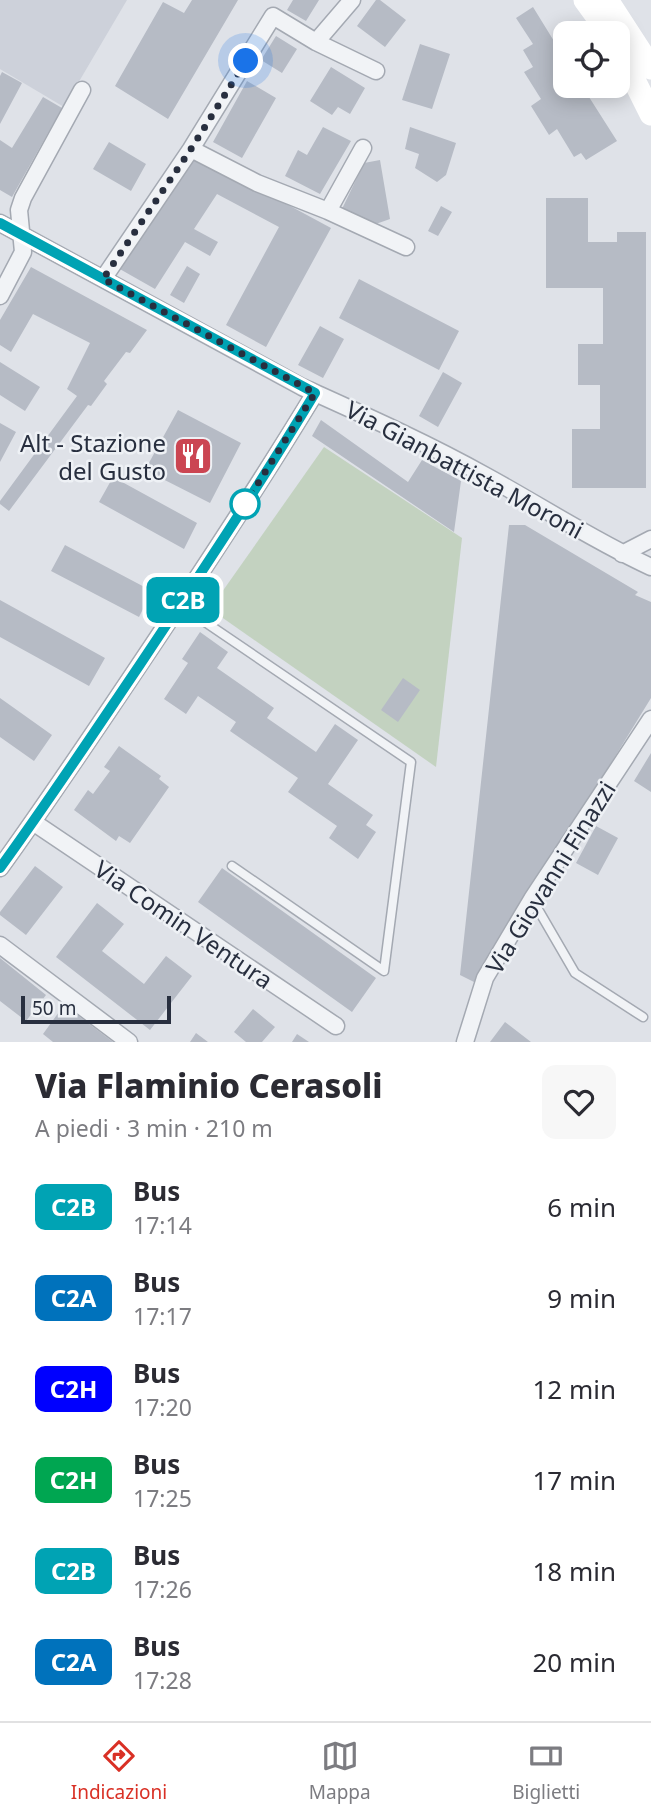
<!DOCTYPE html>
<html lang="it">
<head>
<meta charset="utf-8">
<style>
  body { margin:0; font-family:"Noto Sans",sans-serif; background:#f7f7f7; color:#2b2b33; height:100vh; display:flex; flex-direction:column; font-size:26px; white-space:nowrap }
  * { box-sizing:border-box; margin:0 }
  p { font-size:23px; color:#7c7c81 }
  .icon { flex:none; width:38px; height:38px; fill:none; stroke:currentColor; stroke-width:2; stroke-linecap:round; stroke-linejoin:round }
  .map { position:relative; height:1042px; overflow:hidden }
  .side { display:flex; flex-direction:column; background:#fff; flex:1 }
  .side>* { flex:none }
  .badge { padding:0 14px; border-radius:10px; font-size:24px; line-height:46px }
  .buttons { position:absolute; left:553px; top:21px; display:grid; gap:14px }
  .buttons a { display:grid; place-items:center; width:77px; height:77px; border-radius:14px; background:#fff; box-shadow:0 4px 18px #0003; font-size:35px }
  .scale { position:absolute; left:21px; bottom:18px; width:150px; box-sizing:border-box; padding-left:7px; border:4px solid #282f3f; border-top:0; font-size:19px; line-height:24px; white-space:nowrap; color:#282f3f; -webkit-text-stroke:5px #eef1f5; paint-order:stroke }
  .you { position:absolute; width:35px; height:35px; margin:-18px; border:5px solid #fff; border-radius:50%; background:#1a73e8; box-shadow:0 0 0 10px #1a73e833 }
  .map>.badge { position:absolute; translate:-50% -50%; box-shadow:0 0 0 4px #fff }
  .round { display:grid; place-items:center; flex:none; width:74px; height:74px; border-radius:14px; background:#f7f7f7 }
  .headline { display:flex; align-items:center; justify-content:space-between; height:119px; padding:0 35px }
  h1 { font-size:33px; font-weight:800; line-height:52px }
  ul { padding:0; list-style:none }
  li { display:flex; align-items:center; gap:21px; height:91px; padding:0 35px }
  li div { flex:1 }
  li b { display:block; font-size:26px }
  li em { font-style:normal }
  li .badge { min-width:77px; font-weight:700; text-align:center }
  .menu { display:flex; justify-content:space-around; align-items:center; height:98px; border-top:2px solid #e1e1e2; background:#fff; font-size:19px; color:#7c7c81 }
  .menu a { display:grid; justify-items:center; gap:4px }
  .menu .on { color:#d93025 }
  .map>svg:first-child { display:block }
  .built { fill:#cdd1da }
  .green { fill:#c3d2c0 }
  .building { fill:#b6bbc5 }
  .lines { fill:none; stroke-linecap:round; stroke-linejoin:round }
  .service-casing { stroke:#a4a9b2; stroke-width:11 }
  .minor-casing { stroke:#a4a9b2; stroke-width:19 }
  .service { stroke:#f1f3f6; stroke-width:8 }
  .minor { stroke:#f1f3f6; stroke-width:16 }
  .secondary { stroke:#fff; stroke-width:23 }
  .line-casing { stroke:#fff; stroke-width:16 }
  .line { stroke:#00a3b4; stroke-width:10 }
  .walk { stroke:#282f3f; stroke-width:7; stroke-dasharray:0 12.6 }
  .stop-dot { fill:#fff; stroke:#00a3b4; stroke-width:3.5 }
  .labels { text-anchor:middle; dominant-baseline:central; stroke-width:5; stroke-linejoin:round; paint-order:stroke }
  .poi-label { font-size:24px; fill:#282f3f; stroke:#eef1f5; text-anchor:end }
  .street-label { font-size:24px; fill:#282f3f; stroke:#eef1f5 }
</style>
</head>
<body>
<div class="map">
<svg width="651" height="1042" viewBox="0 0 651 1042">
  <rect width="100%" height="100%" fill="#dfe2e8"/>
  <!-- built -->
  <path class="built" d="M0 0H127L64 107 0 69Z"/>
  <!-- green -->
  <path class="green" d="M324 447 462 538 436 767 210 609Z"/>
  <!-- building -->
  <path class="building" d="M192 0H238L168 119 115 86 163 2 184 13Z
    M293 0H319L306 21 287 10Z
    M376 0H380L406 20 385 47 357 26Z
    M533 7 565 59V86H582L617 141 586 160 581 153 574 157 557 129 549 135 531 106 541 99 524 72 533 67 523 50 533 44 516 18Z
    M276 36 297 49 282 73 261 60Z
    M420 44 450 54 432 109 402 100Z
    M331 67 365 88 350 114 338 107 332 115 310 101Z
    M2 72 22 83 0 124V76Z
    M247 81 276 98 242 158 213 142Z
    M43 97 62 108 12 197 0 190V140L12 148Z
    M323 127 351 141 320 194 285 176 298 150 307 155Z
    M410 127 456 143 446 175 437 182 415 168 419 154 405 149Z
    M109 142 146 164 131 191 93 169Z
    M194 154 331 228 266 347 226 325 279 227 217 194 194 229 218 242 210 256 185 242 155 289 118 268Z
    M380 160 390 219 373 225 342 209 364 163Z
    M546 198H588V242H617V232H646V488H572V429H600V385H578V344H603V288H546Z
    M441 206 452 212 438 236 428 231Z
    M187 266 200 274 184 303 170 295Z
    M31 267 147 330 130 353 126 352 104 381 107 384 91 406 88 405 9 511 0 504V501L77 396 67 389 90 343 33 314 11 352 0 345V320Z
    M359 279 459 331 439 370 339 318Z
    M320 326 344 339 323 378 298 365Z
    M0 362 40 387 25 411 0 395Z
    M443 372 462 383 438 427 419 416Z
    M178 410 241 443 210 503 145 470Z
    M321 420 408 482 422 460 461 481 454 532 312 436Z
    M0 423 16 432 0 462Z
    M113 477 197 523 184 549 99 502Z
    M509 525H525L638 592 635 595 651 602V698L476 983 460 975Z
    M65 545 152 591 139 617 51 571Z
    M0 600 105 658 89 686 0 637Z
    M200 632 228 652 217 668 274 708 267 718 316 752 335 724 358 740 328 784 373 815 366 825 376 832 358 859 329 838 337 826 288 792 298 778 230 731 236 722 198 696 186 714 164 699 188 663 182 659Z
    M403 678 420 690 398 722 381 710Z
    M0 698 52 735 34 761 0 737Z
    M119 746 161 776 159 779 169 787 130 843 119 836 116 841 74 810 88 790 93 794 110 771 104 767Z
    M651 753V792L634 781Z
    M596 826 618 838 598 875 576 863Z
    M35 866 63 887 26 935 0 915V912Z
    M222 868 376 978 352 1012 198 902Z
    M97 903 124 924 102 951 144 984 166 956 192 976 150 1030 56 957Z
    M0 958 46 995 26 1021 0 1001Z
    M64 1005 113 1042H53L43 1034Z
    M253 1009 275 1027 262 1042H246L234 1032Z
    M505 1022 531 1042H490Z
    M196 1033 208 1042H190Z
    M297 1034 309 1042H292Z"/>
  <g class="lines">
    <!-- service casing -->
    <g class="service-casing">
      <path id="service" d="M180 605 411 762 384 971 232 866
        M532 899 575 973 643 1017"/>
    </g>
    <!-- minor casing -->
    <g class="minor-casing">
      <path id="minor" d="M316 42 352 0
        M191 149 257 183 328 211 363 148
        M328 211 406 247
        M0 223 302 387C364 415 427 443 486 476 541 506 594 541 651 567
        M103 279 191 149 273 16 316 42 376 71
        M0 296 23 252 19 210 23 198 82 90
        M622 554 651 539
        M33 822 336 1026
        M0 868C49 800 95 731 142 661 201 573 260 484 315 393
        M0 945 129 1042
        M465 1042 485 978 532 899 651 719"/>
    </g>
    <!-- service -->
    <use href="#service" class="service"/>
    <!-- minor -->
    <use href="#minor" class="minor"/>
    <!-- secondary -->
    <path class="secondary" d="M585 0 609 33
      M607 0 651 68
      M618 48 651 114"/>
  </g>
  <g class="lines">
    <!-- line casing -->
    <g class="line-casing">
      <path id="line" d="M0 223 315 393C259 486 199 576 139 666 93 734 48 802 0 868"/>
    </g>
    <!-- line -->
    <use href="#line" class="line"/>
    <!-- walk -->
    <path class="walk" d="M245 504 315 393 103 279 191 149 246 61"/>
  </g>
  <!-- icons -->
  <defs>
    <g id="restaurant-square" transform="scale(2.0125)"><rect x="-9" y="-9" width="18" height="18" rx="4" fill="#cb4552" stroke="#eef1f5"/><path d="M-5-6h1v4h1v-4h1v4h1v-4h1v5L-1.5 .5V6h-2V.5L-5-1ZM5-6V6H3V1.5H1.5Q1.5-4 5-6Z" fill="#fff"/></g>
  </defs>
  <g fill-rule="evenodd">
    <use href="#restaurant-square" x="193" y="456"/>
  </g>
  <!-- markers -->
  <circle class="stop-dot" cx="245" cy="504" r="14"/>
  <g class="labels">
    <!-- poi labels -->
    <g class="poi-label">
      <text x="166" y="442">Alt - Stazione<tspan x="166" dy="28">del Gusto</tspan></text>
    </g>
    <!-- street labels -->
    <g class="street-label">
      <text transform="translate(465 469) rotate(28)">Via Gianbattista Moroni</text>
      <text transform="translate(550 877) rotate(-58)">Via Giovanni Finazzi</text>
      <text transform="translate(184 924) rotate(34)">Via Comin Ventura</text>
    </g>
  </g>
</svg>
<div class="buttons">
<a><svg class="icon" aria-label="locate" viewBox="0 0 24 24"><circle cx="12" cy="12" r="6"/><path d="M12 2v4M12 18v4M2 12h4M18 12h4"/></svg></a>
</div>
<div class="scale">50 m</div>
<div class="you" style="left:246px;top:61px"></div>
<b class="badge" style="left:183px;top:600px;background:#00a3b4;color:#fff">C2B</b>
</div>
<section class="side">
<div class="headline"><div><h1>Via Flaminio Cerasoli</h1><p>A piedi · 3 min · 210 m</p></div><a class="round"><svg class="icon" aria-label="heart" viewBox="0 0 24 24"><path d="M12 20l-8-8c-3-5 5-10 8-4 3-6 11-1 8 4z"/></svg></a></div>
<ul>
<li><span class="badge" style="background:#00a3b4;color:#fff">C2B</span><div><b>Bus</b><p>17:14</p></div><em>6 min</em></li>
<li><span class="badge" style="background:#0072bc;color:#fff">C2A</span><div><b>Bus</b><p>17:17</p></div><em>9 min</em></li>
<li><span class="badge" style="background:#00f;color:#fff">C2H</span><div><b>Bus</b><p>17:20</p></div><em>12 min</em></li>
<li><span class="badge" style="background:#00a651;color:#fff">C2H</span><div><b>Bus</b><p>17:25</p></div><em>17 min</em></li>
<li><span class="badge" style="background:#00a3b4;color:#fff">C2B</span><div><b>Bus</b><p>17:26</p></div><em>18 min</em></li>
<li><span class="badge" style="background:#0072bc;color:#fff">C2A</span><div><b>Bus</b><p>17:28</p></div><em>20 min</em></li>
</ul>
</section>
<nav class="menu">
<a class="on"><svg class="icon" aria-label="directions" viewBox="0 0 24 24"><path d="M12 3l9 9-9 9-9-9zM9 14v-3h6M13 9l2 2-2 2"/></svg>Indicazioni</a>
<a><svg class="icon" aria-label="map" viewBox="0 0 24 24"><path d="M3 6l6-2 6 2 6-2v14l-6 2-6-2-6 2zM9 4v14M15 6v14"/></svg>Mappa</a>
<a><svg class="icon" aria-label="tickets" viewBox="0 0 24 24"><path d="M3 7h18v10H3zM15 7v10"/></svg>Biglietti</a>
</nav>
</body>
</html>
